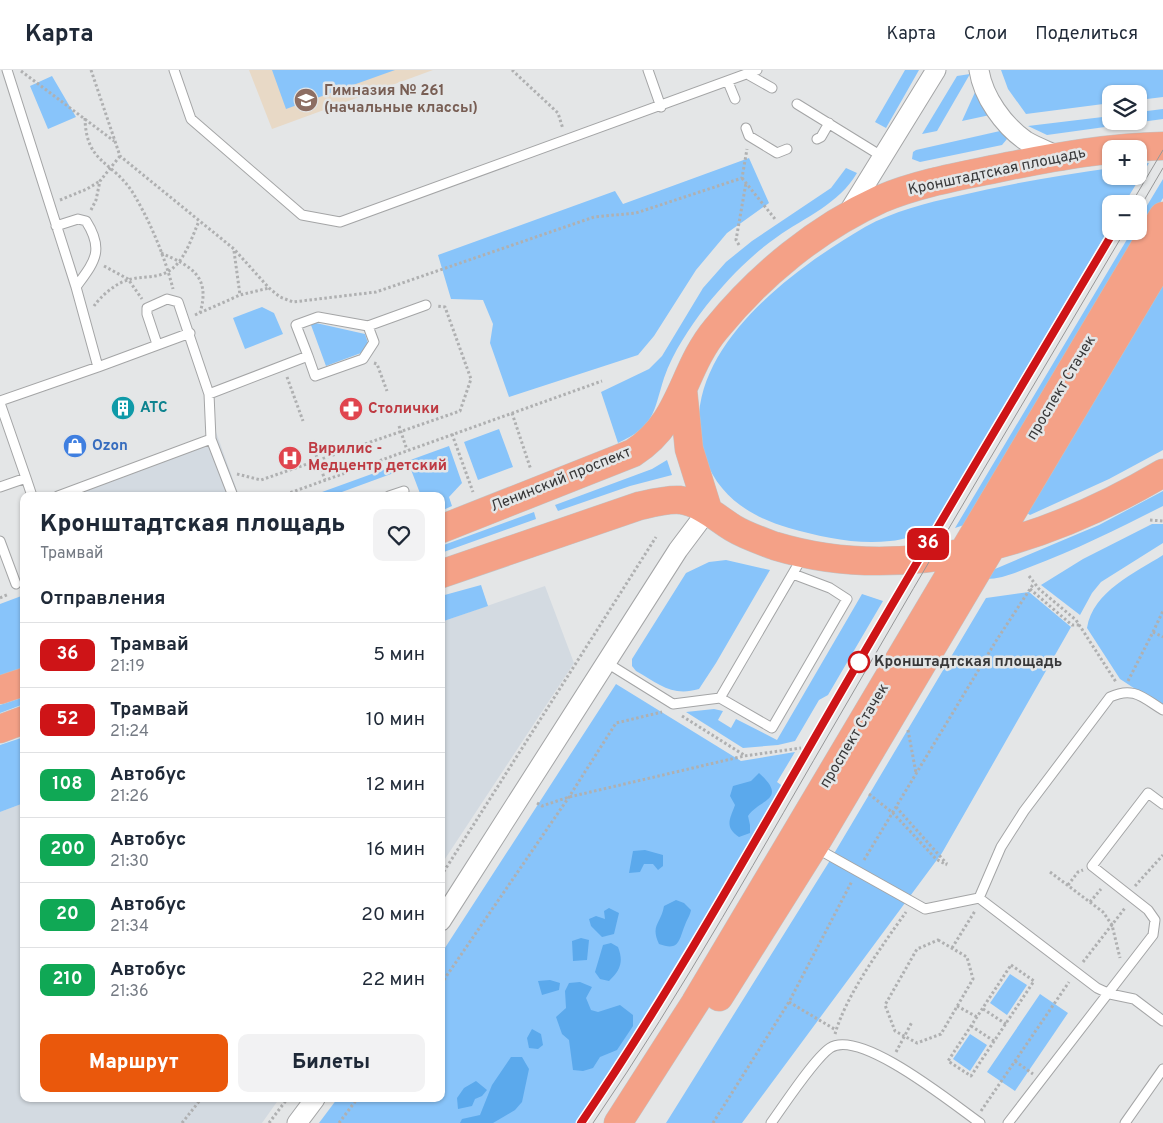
<!DOCTYPE html>
<html lang="ru">
<head>
<meta charset="utf-8">
<style>
  body { margin:0; font-family:Overpass,sans-serif; background:#f2f2f3; color:#1f2937; height:100vh; display:flex; flex-direction:column; font-size:19px; white-space:nowrap }
  * { box-sizing:border-box; margin:0 }
  p { font-size:16px; color:#747a83 }
  .icon { flex:none; width:28px; height:28px; fill:none; stroke:currentColor; stroke-width:2; stroke-linecap:round; stroke-linejoin:round }
  .map { position:relative; flex:1; overflow:hidden }
  .side { position:absolute; left:20px; top:422px; width:425px; height:610px; display:flex; flex-direction:column; background:#fff; border-radius:10px; box-shadow:0 1px 4px #0004 }
  .side>* { flex:none }
  .badge { padding:0 10px; border-radius:8px; font-size:18px; line-height:32px }
  .controls { position:absolute; left:1102px; top:15px; display:grid; gap:10px }
  .controls a { display:grid; place-items:center; width:45px; height:45px; border-radius:10px; background:#fff; box-shadow:0 1px 4px #0004; font-size:25px }
  .map>.badge { position:absolute; translate:-50% -50%; box-shadow:0 0 0 2px #fff }
  h2 { padding:0 20px; font-size:19px; line-height:45px }
  .round { display:grid; place-items:center; flex:none; width:52px; height:52px; border-radius:10px; background:#f2f2f3 }
  .summary { display:flex; align-items:center; justify-content:space-between; height:85px; padding:0 20px }
  h1 { font-size:24px; font-weight:800; line-height:38px }
  .action { display:flex; gap:10px; margin-top:auto; padding:10px 20px }
  .action a { flex:1; height:58px; border-radius:10px; background:#ea580c; color:#fff; font-size:20px; font-weight:800; line-height:58px; text-align:center }
  .action a+a { background:#f2f2f3; color:#1f2937 }
  ul { padding:0; list-style:none }
  li { display:flex; align-items:center; gap:15px; height:65px; padding:0 20px; border-top:1px solid #e0e1e3 }
  li div { flex:1 }
  li b { display:block; font-size:19px }
  li em { font-style:normal }
  li .badge { min-width:55px; font-weight:700; text-align:center }
  header { display:flex; align-items:center; gap:30px; box-sizing:border-box; height:70px; padding:0 25px; background:#fff; border-bottom:1px solid #e0e1e3 }
  header strong { font-size:24px }
  nav { display:flex; gap:28px; margin-inline-start:auto; font-size:18px }
  .map>svg:first-child { display:block }
  .built { fill:#d3dae1 }
  .education { fill:#e8d9c6 }
  .green { fill:#88c4fa }
  .forest { fill:#5ba9ec }
  .lines { fill:none; stroke-linecap:round; stroke-linejoin:round }
  .service-casing { stroke:#a4a5a6; stroke-width:11 }
  .minor-casing { stroke:#a4a5a6; stroke-width:21 }
  .primary-casing { stroke:#c3c3c4; stroke-width:29 }
  .path { stroke:#afb0b1; stroke-width:3; stroke-dasharray:2.5 2.5; stroke-linecap:butt }
  .service { stroke:#fff; stroke-width:9 }
  .minor { stroke:#fff; stroke-width:19 }
  .primary { stroke:#f4a187; stroke-width:28 }
  .tram { stroke:#969798; stroke-width:1 }
  .line-casing { stroke:#fff; stroke-width:11 }
  .line { stroke:#ce1417; stroke-width:8 }
  .stop-dot { fill:#fff; stroke:#ce1417; stroke-width:2.5 }
  .labels { text-anchor:middle; dominant-baseline:central; stroke-width:5; stroke-linejoin:round; paint-order:stroke }
  .education-label { font-size:15px; font-weight:bold; fill:#785e54; stroke:#e4e6e7; text-anchor:start }
  .street-label { font-size:15px; fill:#383839; stroke:#e4e6e7 }
  .culture-label { font-size:15px; font-weight:bold; fill:#0d838f; stroke:#e4e6e7; text-anchor:start }
  .health-label { font-size:15px; font-weight:bold; fill:#be3a42; stroke:#e4e6e7; text-anchor:start }
  .shop-label { font-size:15px; font-weight:bold; fill:#366cbe; stroke:#e4e6e7; text-anchor:start }
  .stop-label { font-size:15px; font-weight:bold; fill:#383839; stroke:#e4e6e7; text-anchor:start }
</style>
</head>
<body>
<header>
<strong>Карта</strong>
<nav><a>Карта</a><a>Слои</a><a>Поделиться</a></nav>
</header>
<div class="map">
<svg width="1163" height="1053" viewBox="0 0 1163 1053">
  <rect width="100%" height="100%" fill="#e4e6e7"/>
  <!-- built -->
  <path class="built" d="M216 362 239 426H45Z
    M545 516 574 593 441 795V552Z
    M24 733V1029H279L262 1053H0V742Z"/>
  <!-- education -->
  <path class="education" d="M249 0H433L272 59Z"/>
  <!-- green -->
  <path class="green" d="M272 0H395L286 39Z
    M905 0H919L886 58 875 52Z
    M1001 0H1163V27L1139 30V24H1111V33L1026 44 1008 19Z
    M970 4 937 61 922 64 957 6Z
    M52 6 76 47 48 59 30 16Z
    M976 20 990 45 962 51Z
    M1163 39V49L1047 65 1028 56 1111 46V51H1139V42Z
    M1000 61 1005 62 1007 69 1002 75 920 92 912 89 913 82 916 80Z
    M749 88 769 133 727 163 696 200 654 266 638 285 509 327 490 273 493 254 483 230 451 229 438 185 615 121 623 134Z
    M1149 93 1124 134H1111V155L930 461C917 464 904 470 890 471 857 475 821 467 789 458 751 447 719 427 705 388 670 288 791 200 865 157 894 141 926 133 958 126 1009 114 1060 105 1111 98V106H1139V94Z
    M846 98 857 103C839 134 805 147 777 167 750 186 727 210 706 236 690 257 673 282 664 308 653 343 655 356 618 373L601 322 649 299 662 286 703 218 726 192 752 171 831 118Z
    M1163 109V128L967 454 955 458 1132 161H1139V149Z
    M1163 214V380L1109 409 1030 445 1027 443Z
    M262 237 274 243 283 264 245 279 233 248Z
    M316 253 365 264 368 273 361 283 326 296 311 255Z
    M499 359 513 397 478 410 464 372Z
    M449 376 462 413 449 427 452 436 441 441V426H421L410 397 331 426H311Z
    M667 390 672 405 630 416 558 441 555 435 652 399Z
    M1163 421V436C1119 458 1076 480 1030 497 1015 503 1001 509 986 509L995 499 1099 455Z
    M534 442 536 449 441 483V476Z
    M1152 454H1163V473L1101 512 1092 523 1080 545 1041 515 1083 489Z
    M1163 485V637L1120 609 1087 558C1093 521 1135 503 1163 485Z
    M726 490 770 500 716 593 699 619C672 627 659 614 636 601L632 596V589L686 503 709 492Z
    M481 515 488 536 441 552V526Z
    M1029 522 1071 557 942 783 742 1053H666L829 792 986 528Z
    M862 524 883 531 828 625 819 630 795 671 778 675 743 678 686 642 714 639 723 641 718 650 731 658 736 649 777 670Z
    M24 525V598L0 607V534Z
    M616 614 741 691 795 682 777 712 784 717 613 1000 577 1053H319L337 1029H441V884Z
    M24 627V634L0 643V635Z
    M24 667V733L0 742V675Z
    M1010 904 1027 915 1007 945 990 933Z
    M1040 924 1068 943 1015 1021 987 1002Z
    M970 964 987 975 970 1001 953 989Z"/>
  <!-- forest -->
  <path class="forest" d="M759 703C789 730 759 729 748 746L750 755V763L739 767C724 757 730 749 735 735L730 726 733 716 751 711Z
    M645 780 663 785V796L658 800 653 794H644L640 802 629 803 633 781Z
    M676 830 684 833 691 840C690 846 687 849 685 855 679 869 680 882 659 874 650 855 661 854 664 836Z
    M609 838 619 843 614 864 602 867 591 856 589 849 596 846 605 849 604 841Z
    M581 868 589 870 587 890 573 891 572 871Z
    M611 873 618 877C624 892 620 901 609 911L600 909 595 902 603 875Z
    M550 910 560 913 559 920 542 925 538 911Z
    M580 912 592 917 586 928 591 940 598 942 620 935 633 945V956L617 980 600 987 593 998 583 1001 573 1000 569 970 562 964 556 947 566 938 565 921 569 913Z
    M532 959 541 964 543 975 538 979 529 978 527 968Z
    M511 987H522L529 999 522 1032 515 1040 493 1053H460L462 1049 480 1045 492 1015Z
    M476 1011 487 1020 482 1026 475 1029 472 1036 458 1039 457 1028 464 1018Z"/>
  <g class="lines">
    <!-- service casing -->
    <g class="service-casing">
      <path id="service" d="M174 0 191 49 302 145 340 152 757 0
        M648 0 661 37
        M749 5 772 18
        M728 12 735 29
        M797 34 883 87
        M746 58 749 66 777 83 787 79
        M817 69 821 67 829 53
        M56 156 78 149 86 151C105 181 94 192 76 217
        M157 274 147 244V238L167 229 178 232 209 324 211 369 233 426
        M308 286 315 306 363 289 374 272 368 256
        M98 297 190 263
        M209 324 308 286 296 255 318 247 368 256 426 235
        M0 331 98 297 76 217 7 0
        M0 333 26 408
        M0 417 26 408 32 426
        M58 426 211 369
        M389 426 404 421
        M0 471 16 514
        M607 593 673 634 720 628 772 658 847 529 830 518 793 504
        M720 628 803 486
        M816 778 925 839 979 828 1097 918 1110 924 1134 929 1163 951
        M979 828 1001 777 1024 741 1110 627C1134 616 1143 628 1163 640
        M771 1053C784 1035 814 989 830 978 860 958 953 1034 980 1053
        M1008 1053 1153 865 1155 850 1148 840 1092 796 1148 723 1163 734
        M1125 1053 1163 999"/>
    </g>
    <!-- minor casing -->
    <g class="minor-casing">
      <path id="minor" d="M979 0C983 27 1004 56 1026 71 1036 77 1048 81 1058 86
        M846 146 936 0
        M441 851 678 480 708 440
        M297 1053 315 1029"/>
    </g>
    <!-- primary casing -->
    <g class="primary-casing">
      <path id="primary" d="M683 320 689 379 708 440
        M441 459 633 383C683 351 681 301 716 259 760 205 817 158 881 129 921 112 967 105 1009 96 1060 86 1111 77 1163 76
        M441 504 639 436C652 433 667 429 680 430 701 433 717 448 733 458 746 466 762 471 775 476 907 516 1048 471 1163 403
        M0 620 24 612
        M0 659 24 650
        M719 927 814 776 1163 188
        M618 1053 695 933 1163 146"/>
    </g>
    <!-- path -->
    <path class="path" d="M91 0 120 86 234 179 269 218 280 227 293 232 376 222 594 147 636 143 742 108 747 79
      M512 0 558 43 563 59
      M21 1 114 71
      M85 48C86 94 112 90 133 123 150 151 165 187 173 219
      M742 108 775 149
      M60 130 87 119 100 111
      M91 140 96 130 100 111 120 86
      M739 175 736 170 746 113
      M234 181 240 225
      M161 183C191 196 211 206 200 243
      M104 196 128 209 142 229
      M94 236C101 226 116 213 128 210 142 205 159 210 173 198 186 187 192 167 199 151
      M195 245 240 225 269 218
      M374 293 377 294 387 321
      M287 307 303 351
      M512 343 531 400
      M399 356 407 380
      M452 364 473 422
      M316 385 325 410
      M237 404 261 410 460 341 471 309 445 237 436 236
      M281 426 602 311
      M1150 450 1163 451
      M1029 506 1039 519 1076 550 1116 612
      M1030 519 1072 555H1079
      M0 528 9 524
      M1153 562 1163 541
      M1128 611 1153 562 1163 567
      M682 646 744 685
      M908 660 916 703
      M869 724 893 743 936 789 947 795
      M537 733 542 736 569 727 744 686 801 678
      M896 737 947 794
      M864 790 996 571 1034 513
      M1050 802 1103 842 1112 855 1120 888
      M441 806 656 467
      M1068 815 1078 802 1083 800
      M1135 816 1163 785
      M1090 832 1101 819
      M938 870 967 887 973 909 941 964 917 973 895 961 885 935 917 879Z
      M952 878 975 841
      M1083 892 1125 838
      M1011 895 1034 911 971 1006 948 991Z
      M441 914 569 727 616 653 662 642
      M789 932 836 960
      M957 936 977 947
      M983 939 1006 954
      M971 956 994 971
      M835 964C846 925 882 876 906 842
      M896 982 912 952
      M1015 991 1033 1004
      M981 1041 1069 912
      M182 1053 201 1029
      M269 1053 287 1029
      M339 1053 357 1029
      M713 1053 789 932 852 811"/>
    <!-- service -->
    <use href="#service" class="service"/>
    <!-- minor -->
    <use href="#minor" class="minor"/>
    <!-- primary -->
    <use href="#primary" class="primary"/>
    <!-- tram -->
    <path class="tram" d="M1131 134 1163 80
      M1139 139 1163 98
      M581 1053C676 913 758 766 843 620 932 466 1023 314 1114 161
      M593 1053C684 920 763 777 844 638 936 478 1031 320 1125 161"/>
  </g>
  <g class="lines">
    <!-- line casing -->
    <g class="line-casing">
      <path id="line" d="M581 1053C675 915 756 769 840 624 930 469 1022 315 1114 161"/>
    </g>
    <!-- line -->
    <use href="#line" class="line"/>
  </g>
  <!-- icons -->
  <defs>
    <g id="school-disc" transform="scale(1.25)"><circle r="9.5" fill="#8d6e63" stroke="#e4e6e7"/><path d="M0-5L7-2L0 1L-7-2ZM-4 1L0 2.5L4 1V4Q0 6-4 4Z" fill="#fff"/></g>
    <g id="building-disc" transform="scale(1.25)"><circle r="9.5" fill="#0f9aa8" stroke="#e4e6e7"/><path d="M-4-6H4V6H1V3H-1V6H-4ZM-2.5-4.3h1.7v1.8h-1.7ZM.8-4.3h1.7v1.8H.8ZM-2.5-1h1.7V.8h-1.7ZM.8-1h1.7V.8H.8Z" fill="#fff"/></g>
    <g id="pharmacy-disc" transform="scale(1.25)"><circle r="9.5" fill="#e0444e" stroke="#e4e6e7"/><path d="M-2-6h4v4h4v4h-4v4h-4v-4h-4v-4h4Z" fill="#fff"/></g>
    <g id="shop-disc" transform="scale(1.25)"><circle r="9.5" fill="#3f7fe0" stroke="#e4e6e7"/><path d="M-5-2.5h2.3a2.7 3.5 0 0 1 5.4 0H5L5.5 6h-11ZM-1.5-2.5h3a1.5 2.3 0 0 0-3 0Z" fill="#fff"/></g>
    <g id="hospital-disc" transform="scale(1.25)"><circle r="9.5" fill="#e0444e" stroke="#e4e6e7"/><path d="M-5-5h3v3.5h4V-5h3V5h-3V1.5h-4V5h-3Z" fill="#fff"/></g>
  </defs>
  <g fill-rule="evenodd">
    <use href="#school-disc" x="306" y="30"/>
    <use href="#building-disc" x="123" y="338"/>
    <use href="#pharmacy-disc" x="351" y="339"/>
    <use href="#shop-disc" x="75" y="376"/>
    <use href="#hospital-disc" x="290" y="388"/>
  </g>
  <!-- markers -->
  <circle class="stop-dot" cx="859" cy="592" r="10"/>
  <g class="labels">
    <!-- education labels -->
    <g class="education-label">
      <text x="324" y="21">Гимназия № 261<tspan x="324" dy="17">(начальные классы)</tspan></text>
    </g>
    <!-- street labels -->
    <g class="street-label">
      <text transform="translate(997 102) rotate(-12)">Кронштадтская площадь</text>
      <text transform="translate(1062 318) rotate(-59)">проспект Стачек</text>
      <text transform="translate(561 410) rotate(-22)">Ленинский проспект</text>
      <text transform="translate(855 666) rotate(-59)">проспект Стачек</text>
    </g>
    <!-- culture labels -->
    <g class="culture-label">
      <text x="140" y="338">АТС</text>
    </g>
    <!-- health labels -->
    <g class="health-label">
      <text x="368" y="339">Столички</text>
      <text x="308" y="379">Вирилис -<tspan x="308" dy="17">Медцентр детский</tspan></text>
    </g>
    <!-- shop labels -->
    <g class="shop-label">
      <text x="92" y="376">Ozon</text>
    </g>
    <!-- stop labels -->
    <g class="stop-label">
      <text x="874" y="592">Кронштадтская площадь</text>
    </g>
  </g>
</svg>
<div class="controls">
<a><svg class="icon" aria-label="layers" viewBox="0 0 24 24"><path d="M12 4l9 5-9 5-9-5zM3 14l9 5 9-5"/></svg></a>
<a>+</a>
<a>−</a>
</div>
<b class="badge" style="left:928px;top:474px;background:#ce1417;color:#fff">36</b>
<section class="side">
<div class="summary"><div><h1>Кронштадтская площадь</h1><p>Трамвай</p></div><a class="round"><svg class="icon" aria-label="heart" viewBox="0 0 24 24"><path d="M12 20l-8-8c-3-5 5-10 8-4 3-6 11-1 8 4z"/></svg></a></div>
<h2>Отправления</h2>
<ul>
<li><span class="badge" style="background:#ce1417;color:#fff">36</span><div><b>Трамвай</b><p>21:19</p></div><em>5 мин</em></li>
<li><span class="badge" style="background:#ce1417;color:#fff">52</span><div><b>Трамвай</b><p>21:24</p></div><em>10 мин</em></li>
<li><span class="badge" style="background:#10a855;color:#fff">108</span><div><b>Автобус</b><p>21:26</p></div><em>12 мин</em></li>
<li><span class="badge" style="background:#10a855;color:#fff">200</span><div><b>Автобус</b><p>21:30</p></div><em>16 мин</em></li>
<li><span class="badge" style="background:#10a855;color:#fff">20</span><div><b>Автобус</b><p>21:34</p></div><em>20 мин</em></li>
<li><span class="badge" style="background:#10a855;color:#fff">210</span><div><b>Автобус</b><p>21:36</p></div><em>22 мин</em></li>
</ul>
<div class="action"><a>Маршрут</a><a>Билеты</a></div>
</section>
</div>
</body>
</html>
